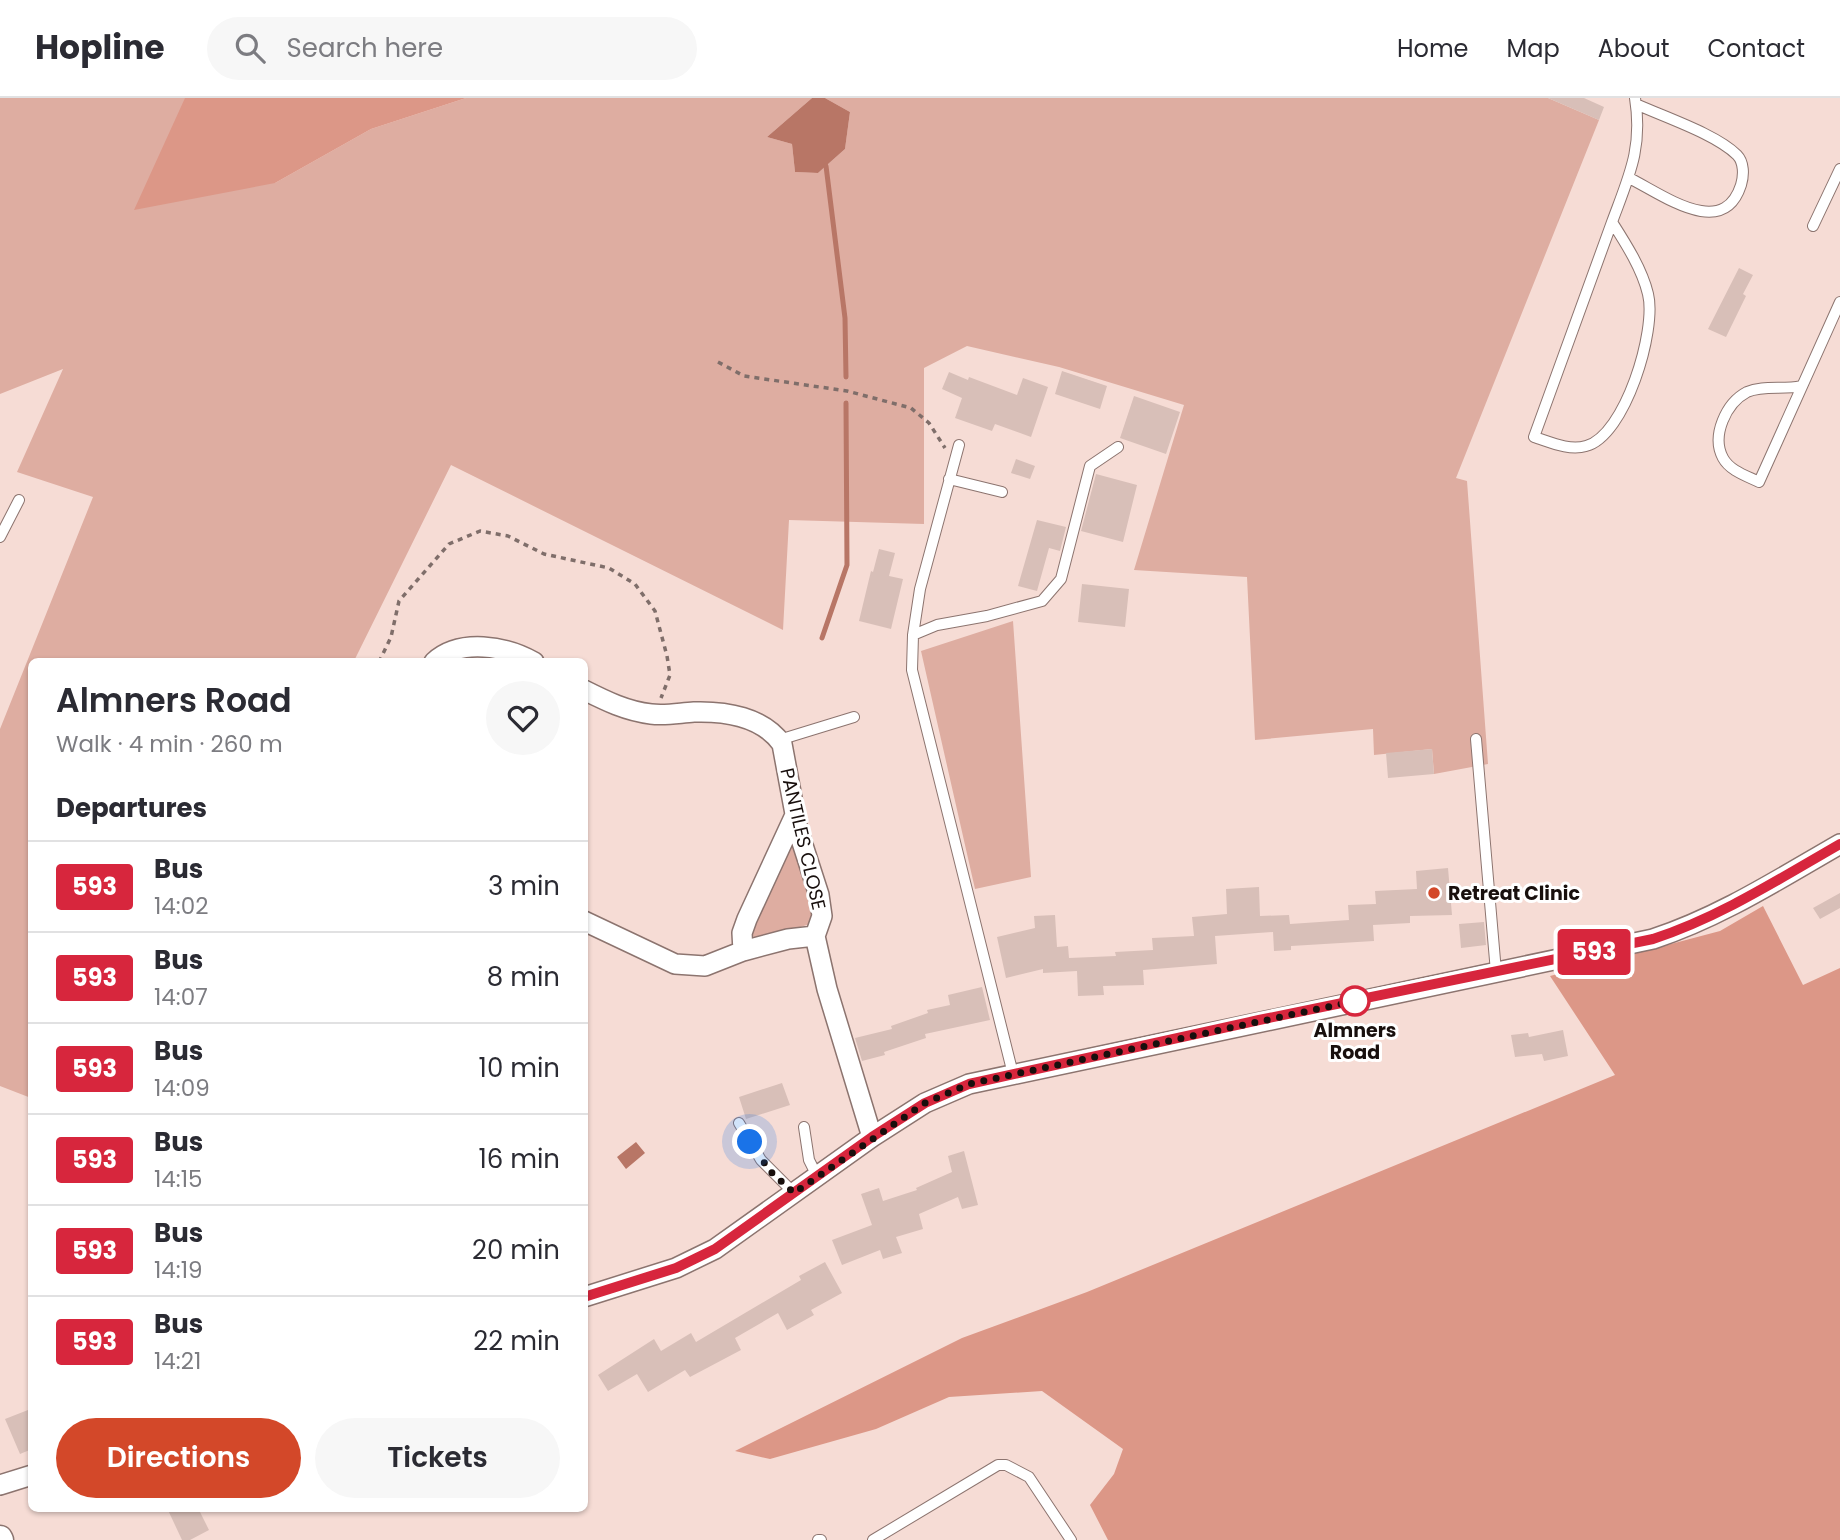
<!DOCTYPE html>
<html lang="en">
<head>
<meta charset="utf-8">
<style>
  body { margin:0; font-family:Poppins,sans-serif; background:#f7f7f7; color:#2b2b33; height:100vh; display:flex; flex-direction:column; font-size:26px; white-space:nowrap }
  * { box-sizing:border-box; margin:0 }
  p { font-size:23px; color:#7c7c81 }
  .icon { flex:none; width:38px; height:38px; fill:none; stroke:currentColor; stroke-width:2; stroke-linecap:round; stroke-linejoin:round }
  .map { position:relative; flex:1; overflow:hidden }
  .sheet { position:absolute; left:28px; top:560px; width:560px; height:854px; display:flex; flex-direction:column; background:#fff; border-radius:10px; box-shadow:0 2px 5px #0004 }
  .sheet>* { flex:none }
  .badge { padding:0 14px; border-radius:5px; font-size:24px; line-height:46px }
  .you { position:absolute; width:35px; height:35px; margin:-18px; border:5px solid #fff; border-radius:50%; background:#1a73e8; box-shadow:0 0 0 10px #1a73e833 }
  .map>.badge { position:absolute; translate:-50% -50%; box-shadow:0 0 0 4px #fff }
  h2 { padding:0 28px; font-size:26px; line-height:63px }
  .round { display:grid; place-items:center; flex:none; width:74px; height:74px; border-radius:37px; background:#f7f7f7 }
  .headline { display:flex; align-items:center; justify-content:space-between; height:119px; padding:0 28px }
  h1 { font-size:33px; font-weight:600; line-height:52px }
  .action { display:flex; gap:14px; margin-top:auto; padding:14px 28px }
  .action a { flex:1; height:80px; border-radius:42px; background:#d34829; color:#fff; font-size:28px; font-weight:600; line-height:80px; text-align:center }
  .action a+a { background:#f7f7f7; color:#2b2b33 }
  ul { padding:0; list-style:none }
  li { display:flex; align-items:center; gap:21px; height:91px; padding:0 28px; border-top:2px solid #e1e1e2 }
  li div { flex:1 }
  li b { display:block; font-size:26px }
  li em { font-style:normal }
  li .badge { min-width:77px; font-weight:700; text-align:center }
  header { display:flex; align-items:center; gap:42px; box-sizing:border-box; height:98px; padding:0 35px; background:#fff; border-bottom:2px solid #e1e1e2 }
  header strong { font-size:33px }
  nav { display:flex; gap:38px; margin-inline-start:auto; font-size:24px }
  .search { width:490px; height:63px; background:#f7f7f7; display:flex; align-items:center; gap:18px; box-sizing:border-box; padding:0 24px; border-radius:38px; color:#7c7c81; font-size:26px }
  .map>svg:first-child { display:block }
  .green { fill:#deada1 }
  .forest { fill:#dc9787 }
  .water { fill:#b87666 }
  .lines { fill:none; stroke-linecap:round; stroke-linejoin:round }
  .stream { stroke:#b87666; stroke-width:5 }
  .building { fill:#d8bfb8 }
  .service-casing { stroke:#8c746f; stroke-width:12 }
  .minor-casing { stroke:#8c746f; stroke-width:22 }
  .tertiary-casing { stroke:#8c746f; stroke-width:27 }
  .path { stroke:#7f6e6a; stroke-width:3.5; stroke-dasharray:5 5; stroke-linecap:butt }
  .service { stroke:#fff; stroke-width:10 }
  .minor { stroke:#fff; stroke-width:19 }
  .tertiary { stroke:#fff; stroke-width:24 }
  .line-casing { stroke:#fff; stroke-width:16 }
  .line { stroke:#d7263d; stroke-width:10 }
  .walk { stroke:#180f0d; stroke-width:7; stroke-dasharray:0 12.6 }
  .poi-dot { fill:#d34829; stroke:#fff; stroke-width:2.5 }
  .stop-dot { fill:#fff; stroke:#d7263d; stroke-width:3.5 }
  .labels { text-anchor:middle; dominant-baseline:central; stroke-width:6; stroke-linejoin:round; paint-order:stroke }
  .street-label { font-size:19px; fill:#180f0d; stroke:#fff }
  .poi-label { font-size:19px; font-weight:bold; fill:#180f0d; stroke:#fff; text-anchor:start }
  .stop-label { font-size:19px; font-weight:bold; fill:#180f0d; stroke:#fff }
</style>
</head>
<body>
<header>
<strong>Hopline</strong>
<div class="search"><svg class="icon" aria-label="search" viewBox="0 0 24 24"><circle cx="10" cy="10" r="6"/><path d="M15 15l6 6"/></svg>Search here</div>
<nav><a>Home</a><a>Map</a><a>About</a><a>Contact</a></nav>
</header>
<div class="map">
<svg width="1840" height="1442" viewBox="0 0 1840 1442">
  <rect width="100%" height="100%" fill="#f6dcd5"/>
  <!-- green -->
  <path class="green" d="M0 0H186L275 85 371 31 466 0H812L767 39 792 46 795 74 818 75 845 51 850 14 825 0H1548L1599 22 1456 380 1467 383 1488 666 1434 676 1432 651 1374 657 1373 631 1255 642 1247 479 1134 472 1184 307 1059 269 967 248 924 270V426L789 422 783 532 451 367 354 563 32 564 31 1000 0 988V631L93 399 17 374 63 271 0 296Z
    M1013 523 1031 779 975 791 921 553Z
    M791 737 815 808 813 825 765 840 754 839 751 835Z"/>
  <!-- forest -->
  <path class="forest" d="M185 0H466L371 31 275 85 134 112Z
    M1763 808 1803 887 1840 870V1442H1108L1090 1407 1114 1376 1123 1351 1042 1293 949 1299 876 1331 770 1361 735 1353 962 1240 1087 1194 1615 977 1550 878 1720 833Z"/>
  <!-- water -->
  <path class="water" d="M812 0H825L850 14 845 51 818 75 795 74 792 46 767 39Z
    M636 1044 645 1055 626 1071 617 1059Z"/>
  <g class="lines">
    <!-- stream -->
    <path class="stream" d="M826 68 845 220 846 279
      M822 540 847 467 846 305"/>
  </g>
  <!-- building -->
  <path class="building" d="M1548 0H1584L1604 9 1599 22Z
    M1739 170 1753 177 1743 196 1746 198 1726 239 1708 231Z
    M1062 273 1107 288 1100 311 1055 296Z
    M949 274 968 282 969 279 1017 297 1023 280 1048 289 1031 339 995 326 992 333 955 320 962 300 942 291Z
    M1134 298 1180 314 1166 356 1120 340Z
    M1016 361 1035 368 1030 381 1011 375Z
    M1096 376 1137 387 1123 444 1081 433Z
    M1037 422 1066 429 1060 453 1049 450 1037 493 1018 488Z
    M879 451 895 455 889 478 903 481 891 531 859 523 871 473 873 474Z
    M1082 486 1129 491 1125 529 1078 524Z
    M1432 651 1434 676 1388 680 1386 655Z
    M1448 770 1452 817 1410 818V825L1373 827 1374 843 1291 848V852L1274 853 1273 834 1215 838 1217 866 1143 872 1144 887 1103 888 1104 897 1078 898 1077 873 1043 875V871L1006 880 997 839 1035 830 1034 818 1055 817 1057 849 1068 848 1069 860 1116 858 1115 854 1153 852 1152 840 1194 838 1192 819 1227 816 1226 791 1259 789 1260 818 1289 817 1290 826 1349 822 1348 807 1376 806 1375 793 1417 791 1416 773Z
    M1840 795V810L1820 821 1813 810Z
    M1484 824 1486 847 1461 850 1459 826Z
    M982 889 990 922 925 936 926 940 884 954 885 957 862 963 855 940 892 931 891 928 928 915 927 912 950 907 948 897Z
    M1563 932 1568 958 1544 963 1542 956 1515 959 1511 937 1528 935 1529 939Z
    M782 985 790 1007 746 1021 739 999Z
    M964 1053 978 1107 962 1111 958 1099 919 1116 923 1131 896 1139 902 1155 883 1161 880 1152 842 1167 832 1142 872 1127 861 1096 879 1090 883 1103 917 1092 916 1090 952 1074 948 1058Z
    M825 1164 842 1195 811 1212 814 1217 787 1232 778 1215 735 1240 741 1252 690 1279 685 1272 648 1294 637 1276 608 1293 598 1277 654 1241 661 1253 691 1235 696 1244 801 1182 799 1178Z
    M28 1312 32 1321V1351L20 1356 5 1321Z
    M167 1410H198L209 1432 190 1442H182Z"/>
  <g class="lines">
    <!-- service casing -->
    <g class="service-casing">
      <path id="service" d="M1629 80C1662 96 1723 143 1741 87 1744 77 1744 64 1737 57 1716 36 1664 19 1636 6
        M1612 124C1626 146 1642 171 1648 196 1657 232 1625 338 1586 348 1569 353 1550 344 1534 339L1612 124C1629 78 1643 50 1635 0
        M1813 128 1840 71
        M1801 288C1784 292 1763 287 1747 294 1726 305 1711 338 1723 360 1730 373 1747 378 1759 384L1840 204
        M959 347 920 491 913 537 912 572 1013 976
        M949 381 1002 394
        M0 439 19 402
        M913 537 937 527 987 518 1042 503 1061 481 1090 368 1118 349
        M1476 641 1496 874
        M779 642 854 619
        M739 1025 761 1062 794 1095
        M804 1029 809 1062 817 1078
        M818 1442H821
        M873 1442 998 1367H1006L1029 1379 1071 1442"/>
    </g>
    <!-- minor casing -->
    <g class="minor-casing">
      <path id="minor" d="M434 564C460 540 506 548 534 564
        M584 592C606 603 626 613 651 616 665 618 679 615 694 614 726 613 763 619 782 646L798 732 819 797 822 818 815 838 827 891 872 1039
        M584 823 675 866 705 868 743 853 788 841 815 838
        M743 853 742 835 747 821 795 717
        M584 1199 676 1170 715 1151 872 1039 925 1005 969 986 1653 841C1720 819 1779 781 1840 746
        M0 1387 32 1377"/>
    </g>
    <!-- tertiary casing -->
    <g class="tertiary-casing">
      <path id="tertiary" d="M0 1440 1 1442"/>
    </g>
    <!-- path -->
    <path class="path" d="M718 264 744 278 847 293 911 310 929 325 945 350
      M379 564 391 539 399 503 449 446 480 433 508 438 544 456 609 470 635 486 655 513 667 558 670 577 661 600"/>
    <!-- service -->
    <use href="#service" class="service"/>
    <!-- minor -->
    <use href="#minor" class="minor"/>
    <!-- tertiary -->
    <use href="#tertiary" class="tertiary"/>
  </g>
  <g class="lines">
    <!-- line casing -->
    <g class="line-casing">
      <path id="line" d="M584 1199 676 1170 715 1151 872 1039 925 1005 969 986 1259 922 1653 841C1720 819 1779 781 1840 746"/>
    </g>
    <!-- line -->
    <use href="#line" class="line"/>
    <!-- walk -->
    <path class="walk" d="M750 1044 770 1073 794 1095 925 1005 969 986 1355 903"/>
  </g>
  <!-- markers -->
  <circle class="poi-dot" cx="1434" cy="795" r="7"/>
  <circle class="stop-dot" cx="1355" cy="903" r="14"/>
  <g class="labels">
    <!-- street labels -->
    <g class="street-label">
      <text transform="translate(803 741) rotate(77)">PANTILES CLOSE</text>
    </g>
    <!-- poi labels -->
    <g class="poi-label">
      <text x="1448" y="795">Retreat Clinic</text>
    </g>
    <!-- stop labels -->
    <g class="stop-label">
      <text x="1355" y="932">Almners<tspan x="1355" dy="22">Road</tspan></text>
    </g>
  </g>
</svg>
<div class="you" style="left:750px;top:1044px"></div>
<b class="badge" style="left:1594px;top:854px;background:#d7263d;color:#fff">593</b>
<section class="sheet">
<div class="headline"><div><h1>Almners Road</h1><p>Walk · 4 min · 260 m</p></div><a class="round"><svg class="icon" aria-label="heart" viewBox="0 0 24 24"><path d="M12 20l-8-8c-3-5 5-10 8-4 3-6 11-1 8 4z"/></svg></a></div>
<h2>Departures</h2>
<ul>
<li><span class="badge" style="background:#d7263d;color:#fff">593</span><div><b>Bus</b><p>14:02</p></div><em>3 min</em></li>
<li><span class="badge" style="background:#d7263d;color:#fff">593</span><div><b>Bus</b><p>14:07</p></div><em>8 min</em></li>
<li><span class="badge" style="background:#d7263d;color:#fff">593</span><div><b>Bus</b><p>14:09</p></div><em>10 min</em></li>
<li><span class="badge" style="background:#d7263d;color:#fff">593</span><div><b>Bus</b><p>14:15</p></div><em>16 min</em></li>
<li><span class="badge" style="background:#d7263d;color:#fff">593</span><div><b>Bus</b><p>14:19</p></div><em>20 min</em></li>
<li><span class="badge" style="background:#d7263d;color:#fff">593</span><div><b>Bus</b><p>14:21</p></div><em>22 min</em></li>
</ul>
<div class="action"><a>Directions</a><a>Tickets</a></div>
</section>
</div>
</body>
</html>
